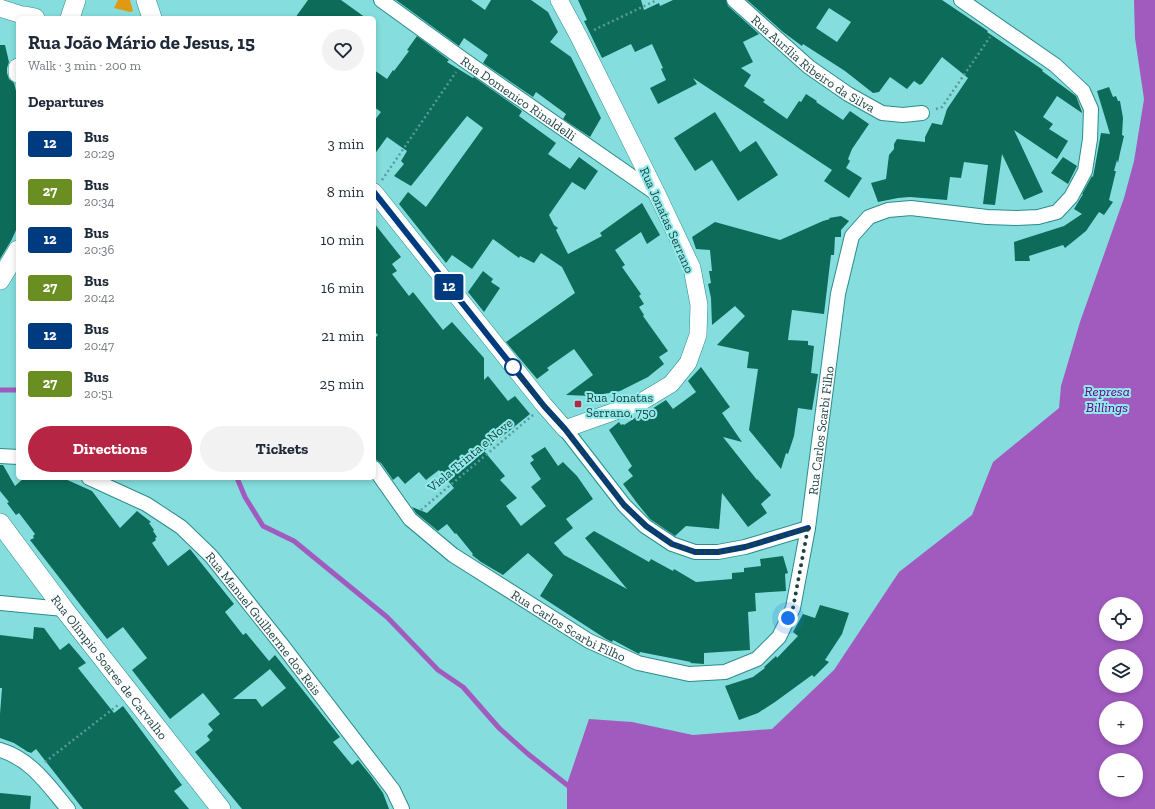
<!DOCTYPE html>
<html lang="en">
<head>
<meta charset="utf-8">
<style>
  body { margin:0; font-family:"Zilla Slab",serif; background:#f2f2f3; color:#1f2937; height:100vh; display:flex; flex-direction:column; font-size:15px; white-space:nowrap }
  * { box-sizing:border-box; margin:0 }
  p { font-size:13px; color:#747a83 }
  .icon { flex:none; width:22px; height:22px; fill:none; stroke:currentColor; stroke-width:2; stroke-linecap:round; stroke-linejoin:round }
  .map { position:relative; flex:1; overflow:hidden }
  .panel { position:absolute; left:16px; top:16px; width:360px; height:464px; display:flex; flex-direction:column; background:#fff; border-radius:6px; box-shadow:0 2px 6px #0003 }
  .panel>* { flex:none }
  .badge { padding:0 8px; border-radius:3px; font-size:14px; line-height:26px }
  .tools { position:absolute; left:1099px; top:597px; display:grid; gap:8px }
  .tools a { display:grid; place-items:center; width:44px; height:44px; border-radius:50%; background:#fff; box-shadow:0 2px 6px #0003; font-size:20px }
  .you { position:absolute; width:20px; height:20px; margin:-10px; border:3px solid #fff; border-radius:50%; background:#1a73e8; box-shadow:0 0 0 6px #1a73e833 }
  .map>.badge { position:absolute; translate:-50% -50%; box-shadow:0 0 0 2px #fff }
  h2 { padding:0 12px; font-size:15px; line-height:36px }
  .round { display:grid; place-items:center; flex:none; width:42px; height:42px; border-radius:21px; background:#f2f2f3 }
  .headline { display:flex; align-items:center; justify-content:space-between; height:68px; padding:0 12px }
  h1 { font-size:19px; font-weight:700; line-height:30px }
  .button { display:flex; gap:8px; margin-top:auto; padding:8px 12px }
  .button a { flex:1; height:46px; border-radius:24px; background:#b72544; color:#fff; font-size:16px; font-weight:700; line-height:46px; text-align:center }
  .button a+a { background:#f2f2f3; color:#1f2937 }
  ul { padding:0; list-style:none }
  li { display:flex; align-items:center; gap:12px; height:48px; padding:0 12px }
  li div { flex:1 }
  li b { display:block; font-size:15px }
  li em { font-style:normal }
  li .badge { min-width:44px; font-weight:700; text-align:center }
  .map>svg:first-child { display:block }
  .green { fill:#e09913 }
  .water { fill:#a15bbf; fill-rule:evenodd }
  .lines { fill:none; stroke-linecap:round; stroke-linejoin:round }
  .stream { stroke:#a15bbf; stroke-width:5 }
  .building { fill:#0d6b59; fill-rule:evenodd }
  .minor-casing { stroke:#2d8b8b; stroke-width:16 }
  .tertiary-casing { stroke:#2d8b8b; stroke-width:18 }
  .secondary-casing { stroke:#2d8b8b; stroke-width:20 }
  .path { stroke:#589b9a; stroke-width:2.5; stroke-dasharray:2 3; stroke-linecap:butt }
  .minor { stroke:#fff; stroke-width:14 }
  .tertiary { stroke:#fff; stroke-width:17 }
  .secondary { stroke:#fff; stroke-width:19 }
  .line-casing { stroke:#fff; stroke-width:9 }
  .line { stroke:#003b80; stroke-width:6 }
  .walk { stroke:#1d4343; stroke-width:4; stroke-dasharray:0 7.2 }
  .stop-dot { fill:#fff; stroke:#003b80; stroke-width:2 }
  .poi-dot { fill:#b72544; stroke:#92ebeb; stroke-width:1.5 }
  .labels { text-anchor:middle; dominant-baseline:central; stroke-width:4; stroke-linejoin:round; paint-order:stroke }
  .street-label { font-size:13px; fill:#1d4343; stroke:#92ebeb }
  .poi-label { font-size:13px; fill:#1d4343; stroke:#92ebeb; text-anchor:start }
  .water-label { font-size:14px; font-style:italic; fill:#680088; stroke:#92ebeb }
</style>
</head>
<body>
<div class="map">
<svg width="1155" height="809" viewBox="0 0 1155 809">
  <rect width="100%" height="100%" fill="#85dedd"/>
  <!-- green -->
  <path class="green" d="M118 0H130L133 11 130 12 114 8Z"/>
  <!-- water -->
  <path class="water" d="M1134 0H1155V809H567V784L589 719 632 722 693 735 772 729 834 670 899 572 972 515 993 462 1059 408 1061 386 1080 322 1124 198 1134 161 1144 99 1135 38ZM1106 604H1136V634H1106ZM1106 656H1136V686H1106ZM1106 708H1136V738H1106ZM1106 760H1136V790H1106Z"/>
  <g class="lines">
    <!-- stream -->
    <path class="stream" d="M0 390H18
      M237 478 245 497 263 526 294 541 387 617 438 670 463 687 499 728 528 754 571 788"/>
  </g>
  <!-- building -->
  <path class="building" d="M308 0H341L366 18H295Z
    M396 0H471L485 10 491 0H531L548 12 558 32 550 42 571 57 601 118 590 137 563 119 566 114 536 92 533 97 483 63 488 55 464 38 459 46Z
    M578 0H641L644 10 659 3 660 6 673 0H726L728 6 759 34 743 42 753 62 741 68 751 75 744 86 765 100 763 102 787 119 799 101 801 102 806 94 817 101 816 102 843 120 850 111 869 124 852 149 848 159 850 161 846 168 862 178 849 198 824 181 832 170 693 78 697 84 658 104 650 88 666 80 661 69 663 68 652 44 635 52 631 44 602 58 584 21 587 20Z
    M747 0H942L988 31 987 32 1043 70 1042 71 1072 93 1076 96 1082 112V113L1057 96 1043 117 1053 124 1049 129 1068 141 1057 159 1014 130 1043 192 1024 200 1002 154 995 205 983 204 988 165 964 162 961 178 950 177 947 200 910 197 898 198 878 202 871 183 886 179 889 155 894 149V144L897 139 925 142V137L932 123 942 125 947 109 968 78 942 57 922 84H921L920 85 914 81 907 89 890 77 879 92 873 93 845 71 803 44 802 46 783 32ZM829 8 851 22 837 42 816 28Z
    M417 36 449 60 447 62 473 78 474 77 522 111 519 116 556 143 548 154 570 169 579 157 598 171 585 190 572 182 549 215 554 225 558 228 556 230 568 254 602 236 600 233 642 203 660 235 647 244 641 232 615 250 625 265 622 267 641 294 639 296 644 304 639 307 644 315 643 316 668 351 659 357 664 364 648 377 620 391 592 396 566 395 593 375 574 349 547 368 549 370 537 379 506 342 575 293 562 267 541 253 534 263 520 256 519 258 493 239 472 269 452 255 446 263 399 204 408 192 426 207 483 128 467 116 411 186 394 176 404 164 401 161 407 151 387 137 374 155V121L381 112 374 107V70L387 79 393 70 394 71 409 51 407 50Z
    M0 45H5L9 62 7 68V73L9 79 14 83 18 99V226L11 241 0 259Z
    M1109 87 1113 97 1116 96 1118 101H1120L1123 118 1122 135 1124 136 1120 153 1118 163 1117 160 1114 171H1116L1109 200 1113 202 1104 215 1099 212 1086 231 1065 248 1063 245 1029 256 1030 261H1015L1014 242 1064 226 1082 214 1074 209 1083 194H1082L1092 176 1093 177 1101 133 1110 134 1097 91Z
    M715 112 740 152 756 141 778 175 738 201 712 160 695 171 674 138Z
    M1063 157 1077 166 1068 184 1051 173Z
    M841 216 849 221 841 230V237H835L834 255H831L824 314 792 310 788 340 808 341V345L814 346 811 373 818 374 812 410 798 408 794 436 788 454 786 453 781 469 749 430 758 369 747 368 749 352 717 345 745 316 735 306 712 325 711 298 708 284 711 283 709 271H712L710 250 696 249 692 237 715 222 780 240 823 221 830 219 829 218Z
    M374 223 401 257 392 264 397 271 392 274 409 296 413 292 443 330 452 322 484 358V380L488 376 508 401 515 396 530 414 484 451 505 476 500 480 517 498 506 506 521 526 546 506 531 487 541 479 530 463 534 460 531 456 545 447 558 466 563 462 577 476 593 499 566 519 573 528 554 543 564 555 627 589 585 538 594 531 649 562 651 559 673 571 674 569 696 582 732 579V573L744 572V568L761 566 760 559 783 556 788 573 785 574 786 591 755 593 756 611 748 612 750 650 704 653V664L690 663 691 662 640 652 639 654 613 640 612 642 606 639 540 596 553 575 528 553 503 575 481 562 472 555 473 554 456 533 455 534 447 524 438 531 416 513 412 507 427 513 454 488 439 470 426 480 419 472 405 484 398 476 393 480 381 463 374 458V339L378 335 374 331Z
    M483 271 493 279 491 282 500 288 484 312 468 292Z
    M701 367 730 407 722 413 742 442 723 437 757 480V479L771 495 761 504 767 513 748 527 722 493 719 529 686 526 675 536 650 519 637 503 623 484 633 476 628 470 632 466 609 430 619 422 621 425 623 424 624 425 646 411 647 412 666 400 673 409 696 392 688 381Z
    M0 465H3L15 486 24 478H63L92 491 120 528 137 511 151 522 149 523 154 530 153 531 157 537 155 538 156 540 152 543 168 566 190 549 234 604 225 612 243 635 246 633 269 661 275 655 340 737 333 742 352 765 358 760 371 776 383 793 389 809H242L214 775 195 752 210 740 207 736 213 730 208 724 220 714 203 693 170 719 132 670 147 658 123 627 107 639 30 540 34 538 33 536 35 534 19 513 16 515 7 503 9 502 0 491ZM270 669 286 688 262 707 256 699H233Z
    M820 605 849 613 842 634 825 660 829 662 814 677 812 675 775 702 758 713 739 720 725 686 753 677 765 668 764 667 776 656 777 658 798 636 793 632 803 614 815 618Z
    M34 627 44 628 60 650 69 643 86 663 78 668 114 713 123 706 182 785 174 791 189 809H83L36 749 31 753 29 752H28L14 743 0 738V714L2 688H0V635L33 639Z
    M0 793 31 796 30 809H0Z"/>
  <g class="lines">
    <!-- minor casing -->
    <g class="minor-casing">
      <g id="minor">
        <path id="s1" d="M381 0 464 60 657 194"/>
        <path id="s2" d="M734 0 809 67 848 94 882 113 903 115 922 113"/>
        <path d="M565 429 624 505 645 526 672 544 695 552H718L745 547 808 528"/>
        <path d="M0 456 18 457"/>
        <path id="s3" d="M374 468 410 519 453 555 589 641 638 663 689 674 725 672 757 659 779 637 793 608 808 528 838 294 852 236 869 217 888 210 911 208 987 217 1016 218 1038 217 1057 212 1071 197 1085 171 1090 139 1091 109 1083 91 1055 65 961 0"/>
        <path id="s4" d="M89 478 146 504 181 527 211 556 282 645 393 790 402 809"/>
        <path d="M0 603 64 609"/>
        <path d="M0 750C31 759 48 785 68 809"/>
      </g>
    </g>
    <!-- tertiary casing -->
    <g class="tertiary-casing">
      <path id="tertiary" d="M0 8 25 16
        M374 192 544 405 565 429 641 402 671 384 688 363 698 335 699 305 692 268 657 194 579 37 559 0"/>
    </g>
    <!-- secondary casing -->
    <g class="secondary-casing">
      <g id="secondary">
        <path d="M146 0 152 18"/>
        <path d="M25 18V16L35 18"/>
        <path d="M70 18 76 0"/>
        <path d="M18 68V73"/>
        <path d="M0 280 18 250"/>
        <path id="s5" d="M0 523 64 609 221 809"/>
      </g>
    </g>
    <!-- path -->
    <path class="path" d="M594 30 657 0
      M936 109 942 107 990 37
      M382 180 456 72
      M421 510 533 415
      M45 762 118 705"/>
    <!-- minor -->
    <use href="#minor" class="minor"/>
    <!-- tertiary -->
    <use href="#tertiary" class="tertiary"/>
    <!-- secondary -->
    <use href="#secondary" class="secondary"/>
  </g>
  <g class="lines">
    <!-- line casing -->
    <g class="line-casing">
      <path id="line" d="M374 192 544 406 565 429 624 505 646 526 672 544 695 552H718L745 547 808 528"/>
    </g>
    <!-- line -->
    <use href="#line" class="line"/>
    <!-- walk -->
    <path class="walk" d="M513 367 544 406 565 429 624 505 646 526 672 544 695 552H718L745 547 808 528 793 608 788 618"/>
  </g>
  <!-- markers -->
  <circle class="stop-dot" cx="513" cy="367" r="8"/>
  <rect class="poi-dot" x="574" y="400" width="8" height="8" rx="2"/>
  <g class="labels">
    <!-- street labels -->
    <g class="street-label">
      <text stroke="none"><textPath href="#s2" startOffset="102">Rua Aurília Ribeiro da Silva</textPath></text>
      <text stroke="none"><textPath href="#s1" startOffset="169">Rua Domenico Rinaldelli</textPath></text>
      <text transform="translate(667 220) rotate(66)">Rua Jonatas Serrano</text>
      <text stroke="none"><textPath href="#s3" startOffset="699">Rua Carlos Scarbi Filho</textPath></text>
      <text transform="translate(470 455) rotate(-40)">Viela Trinta e Nove</text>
      <text stroke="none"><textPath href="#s4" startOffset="232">Rua Manuel Guilherme dos Reis</textPath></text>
      <text stroke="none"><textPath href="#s3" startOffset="254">Rua Carlos Scarbi Filho</textPath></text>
      <text stroke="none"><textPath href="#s5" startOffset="181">Rua Olímpio Soares de Carvalho</textPath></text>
    </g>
    <!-- poi labels -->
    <g class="poi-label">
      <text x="586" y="397">Rua Jonatas<tspan x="586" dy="15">Serrano, 750</tspan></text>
    </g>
    <!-- water labels -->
    <g class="water-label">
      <text x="1107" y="391">Represa<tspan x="1107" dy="16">Billings</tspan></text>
    </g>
  </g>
</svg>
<div class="tools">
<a><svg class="icon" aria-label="locate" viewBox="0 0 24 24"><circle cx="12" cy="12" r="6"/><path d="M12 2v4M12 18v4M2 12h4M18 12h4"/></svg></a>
<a><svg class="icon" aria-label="layers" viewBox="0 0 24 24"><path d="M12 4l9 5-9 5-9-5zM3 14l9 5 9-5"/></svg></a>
<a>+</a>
<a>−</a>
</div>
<div class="you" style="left:788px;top:618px"></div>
<b class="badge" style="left:449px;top:287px;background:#003b80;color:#fff">12</b>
<section class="panel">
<div class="headline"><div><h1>Rua João Mário de Jesus, 15</h1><p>Walk · 3 min · 200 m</p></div><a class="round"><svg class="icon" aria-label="heart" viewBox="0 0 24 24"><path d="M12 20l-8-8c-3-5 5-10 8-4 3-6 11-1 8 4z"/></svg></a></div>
<h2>Departures</h2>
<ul>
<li><span class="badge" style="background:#003b80;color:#fff">12</span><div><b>Bus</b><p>20:29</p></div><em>3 min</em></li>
<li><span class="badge" style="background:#6b8e23;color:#fff">27</span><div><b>Bus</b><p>20:34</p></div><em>8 min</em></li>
<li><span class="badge" style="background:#003b80;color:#fff">12</span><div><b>Bus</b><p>20:36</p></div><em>10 min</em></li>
<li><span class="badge" style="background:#6b8e23;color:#fff">27</span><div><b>Bus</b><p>20:42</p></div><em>16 min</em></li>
<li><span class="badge" style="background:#003b80;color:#fff">12</span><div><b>Bus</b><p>20:47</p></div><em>21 min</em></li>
<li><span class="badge" style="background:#6b8e23;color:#fff">27</span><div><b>Bus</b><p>20:51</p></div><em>25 min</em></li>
</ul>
<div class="button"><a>Directions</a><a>Tickets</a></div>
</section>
</div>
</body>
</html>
